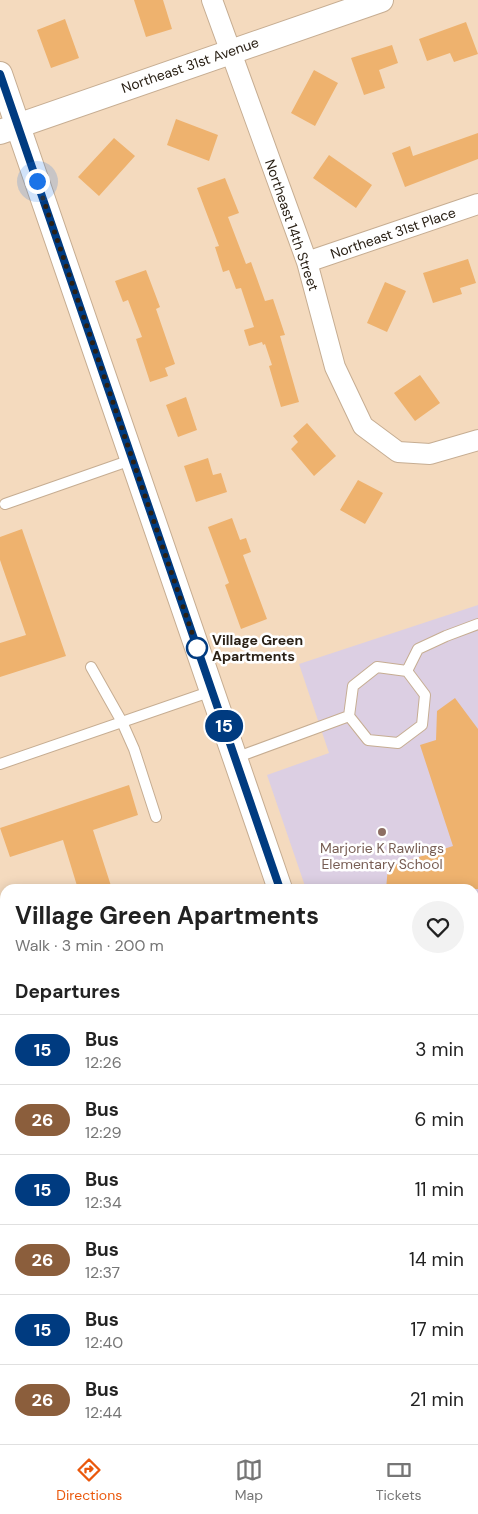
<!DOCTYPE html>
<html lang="en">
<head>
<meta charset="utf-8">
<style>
  body { margin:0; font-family:"DM Sans",sans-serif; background:#f2f2f2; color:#222; height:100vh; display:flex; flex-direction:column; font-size:19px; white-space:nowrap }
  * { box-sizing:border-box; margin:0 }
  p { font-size:16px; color:#767676 }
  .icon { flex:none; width:28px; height:28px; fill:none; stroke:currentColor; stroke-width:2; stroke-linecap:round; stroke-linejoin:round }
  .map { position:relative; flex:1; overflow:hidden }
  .sheet { position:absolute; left:0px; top:884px; width:479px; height:561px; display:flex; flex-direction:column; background:#fff; border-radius:15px 15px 0 0; box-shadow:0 2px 12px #0003 }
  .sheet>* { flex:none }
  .badge { padding:0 10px; border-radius:16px; font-size:18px; line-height:32px }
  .you { position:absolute; width:25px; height:25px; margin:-12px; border:4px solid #fff; border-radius:50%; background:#1a73e8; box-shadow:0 0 0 8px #1a73e833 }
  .map>.badge { position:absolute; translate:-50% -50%; box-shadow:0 0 0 2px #fff }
  h2 { padding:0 15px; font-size:19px; line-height:45px }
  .round { display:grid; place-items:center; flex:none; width:52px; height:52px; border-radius:26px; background:#f2f2f2 }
  .summary { display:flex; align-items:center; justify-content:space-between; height:85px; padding:0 15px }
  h1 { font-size:24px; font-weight:700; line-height:38px }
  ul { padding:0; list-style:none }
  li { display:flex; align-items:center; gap:15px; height:70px; padding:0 15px; border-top:1px solid #e0e0e0 }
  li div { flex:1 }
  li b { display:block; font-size:19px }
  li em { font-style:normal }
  li .badge { min-width:55px; font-weight:700; text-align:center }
  .dock { display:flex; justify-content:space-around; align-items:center; height:70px; border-top:1px solid #e0e0e0; background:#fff; font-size:14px; color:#767676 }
  .dock a { display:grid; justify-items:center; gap:2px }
  .dock .active { color:#ea580c }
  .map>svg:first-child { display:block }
  .education { fill:#dccfe3 }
  .building { fill:#eeb26e }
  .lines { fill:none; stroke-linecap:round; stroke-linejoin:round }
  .service-casing { stroke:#c6ad92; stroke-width:12 }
  .minor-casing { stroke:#c6ad92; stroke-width:22 }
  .tertiary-casing { stroke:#c6ad92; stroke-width:26 }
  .path { stroke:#a8947e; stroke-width:3; stroke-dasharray:2.5 4; stroke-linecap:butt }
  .service { stroke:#fff; stroke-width:10 }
  .minor { stroke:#fff; stroke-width:20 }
  .tertiary { stroke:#fff; stroke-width:24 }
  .line-casing { stroke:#fff; stroke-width:11 }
  .line { stroke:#003b80; stroke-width:8 }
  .walk { stroke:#2a2116; stroke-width:5; stroke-dasharray:0 9 }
  .stop-dot { fill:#fff; stroke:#003b80; stroke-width:2.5 }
  .education-dot { fill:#8d6e63; stroke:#fff; stroke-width:2 }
  .labels { text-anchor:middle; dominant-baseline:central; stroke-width:5; stroke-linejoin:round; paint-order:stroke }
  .street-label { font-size:14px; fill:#2a2116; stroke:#fff }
  .stop-label { font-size:14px; font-weight:bold; fill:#2a2116; stroke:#fff; text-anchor:start }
  .education-label { font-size:14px; fill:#785e54; stroke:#fff }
</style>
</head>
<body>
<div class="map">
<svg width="478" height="1444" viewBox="0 0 478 1444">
  <rect width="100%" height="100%" fill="#f4dabe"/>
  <!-- education -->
  <path class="education" d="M478 605V1088L474 1089V889H306L267 775 329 753 299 664Z"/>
  <!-- building -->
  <path class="building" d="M134 0H163L172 29 146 37Z
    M65 19 79 58 51 68 37 30Z
    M466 22 478 54 454 62 450 53 427 61 419 39Z
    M392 45 398 63 379 70 385 88 364 95 351 58Z
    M314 70 338 83 315 126 291 113Z
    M176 119 218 135 209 161 167 145Z
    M478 133V159L405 187 392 153 410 146 413 156Z
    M114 138 135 156 99 196 78 177Z
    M329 155 372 185 356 208 313 178Z
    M225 178 239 213 228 217 246 264 251 262 265 301 273 299 285 335 280 336 299 402 281 407 269 366 272 365 265 344 263 345 262 342 249 346 244 330 254 327 241 288 236 289 229 270 223 272 215 247 219 246 197 188Z
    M468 259 476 283 460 288 462 294 433 303 423 273Z
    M146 270 160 307 156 309 175 364 165 368 168 376 150 382 136 339 142 337 128 300 123 302 115 281Z
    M385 282 406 291 387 332 367 323Z
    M420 375 440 403 415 421 394 393Z
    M186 397 197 430 178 437 166 405Z
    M307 423 336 456 314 476 291 449 298 442 293 436Z
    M208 458 213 475 221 473 227 492 196 502 184 466Z
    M358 480 383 493 365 524 340 510Z
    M232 518 240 540 246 538 251 552 243 555 267 619 241 629 225 585 229 583 208 527Z
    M22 529 66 656 0 677V643L26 635 0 560V537Z
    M455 698 478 729V889H386L388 867 453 846 420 745 436 740 437 711Z
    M129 785 138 815 93 830 112 889H78L63 840 10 857 0 828Z"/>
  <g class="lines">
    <!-- service casing -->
    <g class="service-casing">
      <path id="service" d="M5 504 131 460
        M91 667 122 722 134 749 156 817
        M377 667 407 671 425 695 422 725 398 743 368 740 349 716 353 686Z
        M407 671 418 649 446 636 478 624
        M235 758 349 716
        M0 764 212 691
        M474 965 478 960
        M474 1060 478 1058
        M0 1402 5 1401"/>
    </g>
    <!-- minor casing -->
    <g class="minor-casing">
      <path id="minor" d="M212 0 307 262 335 367 363 426 398 452 430 454 478 440
        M307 262 478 204"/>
    </g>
    <!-- tertiary casing -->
    <g class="tertiary-casing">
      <path id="tertiary" d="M0 74 280 889
        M0 132 381 0
        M466 1440 467 1444"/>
    </g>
    <!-- path -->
    <path class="path" d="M474 1337 478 1348"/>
    <!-- service -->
    <use href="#service" class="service"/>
    <!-- minor -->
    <use href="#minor" class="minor"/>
    <!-- tertiary -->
    <use href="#tertiary" class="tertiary"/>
  </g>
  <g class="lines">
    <!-- line casing -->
    <g class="line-casing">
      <path id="line" d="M0 74 280 889"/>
    </g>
    <!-- line -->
    <use href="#line" class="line"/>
    <!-- walk -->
    <path class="walk" d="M37 181 200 656 197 648"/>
  </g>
  <!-- markers -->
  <circle class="stop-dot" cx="197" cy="648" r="10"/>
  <circle class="education-dot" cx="382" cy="832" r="5"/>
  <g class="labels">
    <!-- street labels -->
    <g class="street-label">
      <text transform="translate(190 65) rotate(-19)">Northeast 31st Avenue</text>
      <text transform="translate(292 225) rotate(71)">Northeast 14th Street</text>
      <text transform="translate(393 233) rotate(-19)">Northeast 31st Place</text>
    </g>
    <!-- stop labels -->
    <g class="stop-label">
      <text x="212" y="640">Village Green<tspan x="212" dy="16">Apartments</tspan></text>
    </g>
    <!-- education labels -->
    <g class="education-label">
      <text x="382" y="848">Marjorie K Rawlings<tspan x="382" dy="16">Elementary School</tspan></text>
    </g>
  </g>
</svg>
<div class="you" style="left:37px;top:181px"></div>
<b class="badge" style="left:224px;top:726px;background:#003b80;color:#fff">15</b>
<section class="sheet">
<div class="summary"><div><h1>Village Green Apartments</h1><p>Walk · 3 min · 200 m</p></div><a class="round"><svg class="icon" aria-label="heart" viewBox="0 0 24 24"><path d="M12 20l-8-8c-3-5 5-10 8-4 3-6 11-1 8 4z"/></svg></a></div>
<h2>Departures</h2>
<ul>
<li><span class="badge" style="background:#003b80;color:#fff">15</span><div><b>Bus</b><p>12:26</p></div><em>3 min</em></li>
<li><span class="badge" style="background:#8b5e3c;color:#fff">26</span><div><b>Bus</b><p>12:29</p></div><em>6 min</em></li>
<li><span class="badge" style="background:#003b80;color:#fff">15</span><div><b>Bus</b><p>12:34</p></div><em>11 min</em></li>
<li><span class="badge" style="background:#8b5e3c;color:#fff">26</span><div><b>Bus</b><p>12:37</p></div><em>14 min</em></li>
<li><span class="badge" style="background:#003b80;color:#fff">15</span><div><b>Bus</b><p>12:40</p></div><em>17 min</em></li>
<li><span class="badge" style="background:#8b5e3c;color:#fff">26</span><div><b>Bus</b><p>12:44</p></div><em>21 min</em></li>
</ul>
</section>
</div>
<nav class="dock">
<a class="active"><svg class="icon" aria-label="directions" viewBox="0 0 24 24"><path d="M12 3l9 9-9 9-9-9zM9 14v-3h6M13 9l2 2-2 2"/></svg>Directions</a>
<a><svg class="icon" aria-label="map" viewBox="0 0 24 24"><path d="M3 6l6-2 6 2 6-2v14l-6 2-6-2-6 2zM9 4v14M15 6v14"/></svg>Map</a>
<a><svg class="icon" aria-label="tickets" viewBox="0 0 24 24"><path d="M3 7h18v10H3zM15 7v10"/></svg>Tickets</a>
</nav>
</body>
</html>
